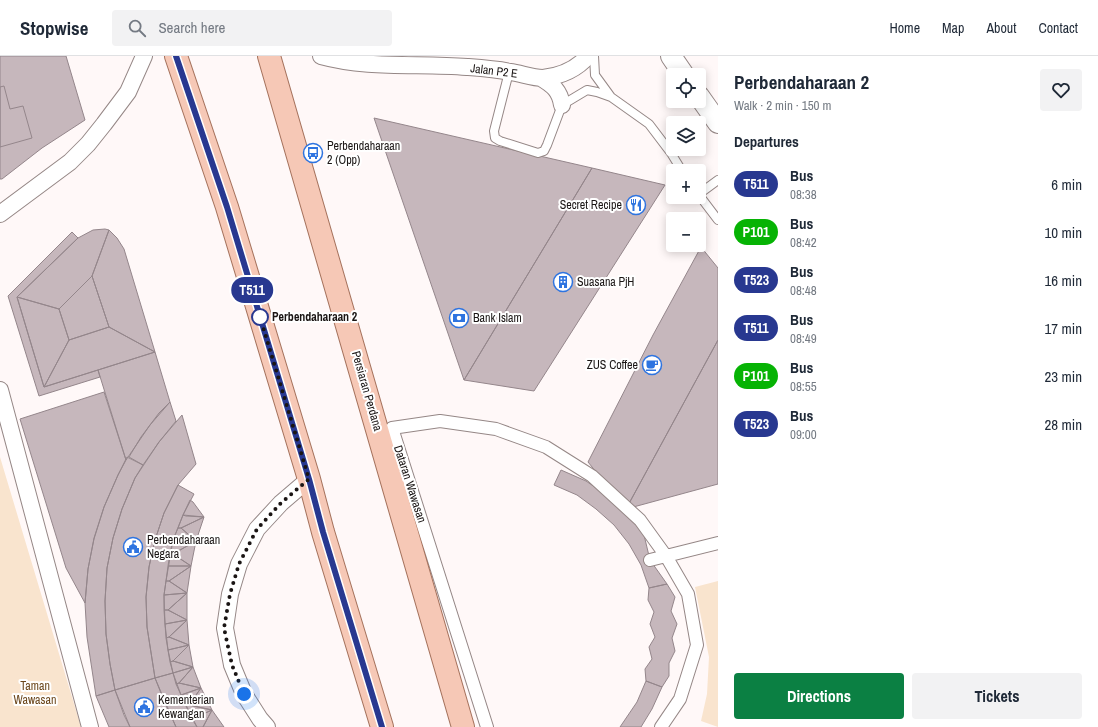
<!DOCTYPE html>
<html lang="en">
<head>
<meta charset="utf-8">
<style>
  body { margin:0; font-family:"Archivo Narrow",sans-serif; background:#f2f2f3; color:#1f2937; height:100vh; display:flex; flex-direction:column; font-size:15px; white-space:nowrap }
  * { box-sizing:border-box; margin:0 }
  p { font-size:13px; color:#747a83 }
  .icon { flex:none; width:22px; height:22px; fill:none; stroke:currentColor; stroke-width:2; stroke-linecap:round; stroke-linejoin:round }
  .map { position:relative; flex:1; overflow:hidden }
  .drawer { display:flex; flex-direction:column; background:#fff; width:380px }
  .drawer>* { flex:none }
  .badge { padding:0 8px; border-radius:13px; font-size:14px; line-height:26px }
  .tools { position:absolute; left:666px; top:12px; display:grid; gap:8px }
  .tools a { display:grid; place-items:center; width:40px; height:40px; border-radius:4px; background:#fff; box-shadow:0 2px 10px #0003; font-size:20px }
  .you { position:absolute; width:20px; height:20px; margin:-10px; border:3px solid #fff; border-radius:50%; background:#1a73e8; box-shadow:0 0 0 6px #1a73e833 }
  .map>.badge { position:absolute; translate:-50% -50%; box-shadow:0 0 0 2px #fff }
  h2 { padding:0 16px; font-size:15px; line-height:36px }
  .round { display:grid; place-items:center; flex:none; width:42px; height:42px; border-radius:4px; background:#f2f2f3 }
  .head { display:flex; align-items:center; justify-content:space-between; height:68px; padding:0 16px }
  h1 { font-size:19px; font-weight:700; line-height:30px }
  .primary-button { display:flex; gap:8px; margin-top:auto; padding:8px 16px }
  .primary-button a { flex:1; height:46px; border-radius:4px; background:#0b8043; color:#fff; font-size:16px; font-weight:700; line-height:46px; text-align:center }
  .primary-button a+a { background:#f2f2f3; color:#1f2937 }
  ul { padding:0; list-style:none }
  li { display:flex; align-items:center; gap:12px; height:48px; padding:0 16px }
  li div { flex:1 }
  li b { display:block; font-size:15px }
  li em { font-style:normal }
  li .badge { min-width:44px; font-weight:700; text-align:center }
  header { display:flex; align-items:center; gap:24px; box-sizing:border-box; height:56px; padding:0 20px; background:#fff; border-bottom:1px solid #e0e1e3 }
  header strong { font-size:19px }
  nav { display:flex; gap:22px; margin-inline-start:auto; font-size:14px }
  .search { width:280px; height:36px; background:#f2f2f3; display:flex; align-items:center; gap:10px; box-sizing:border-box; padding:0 14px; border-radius:4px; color:#747a83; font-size:15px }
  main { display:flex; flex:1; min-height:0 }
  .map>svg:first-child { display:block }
  .green { fill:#f9e4ce }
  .building { fill:#c6b7bc; stroke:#94868b }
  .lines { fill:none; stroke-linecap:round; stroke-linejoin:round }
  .service-casing { stroke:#958786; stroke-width:10 }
  .pedestrian-casing { stroke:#958786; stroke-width:14 }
  .minor-casing { stroke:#958786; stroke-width:18 }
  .tertiary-casing { stroke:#958786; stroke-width:22 }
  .primary-casing { stroke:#a5725d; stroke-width:24 }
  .service { stroke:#fff; stroke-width:8 }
  .pedestrian { stroke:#fff; stroke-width:12 }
  .minor { stroke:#fff; stroke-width:16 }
  .tertiary { stroke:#fff; stroke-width:20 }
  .primary { stroke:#f6c8b6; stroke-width:22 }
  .line-casing { stroke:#fff; stroke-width:9 }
  .line { stroke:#283890; stroke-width:6 }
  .walk { stroke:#1a1514; stroke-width:4; stroke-dasharray:0 7.2 }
  .stop-dot { fill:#fff; stroke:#283890; stroke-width:2 }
  .labels { text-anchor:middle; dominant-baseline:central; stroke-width:4; stroke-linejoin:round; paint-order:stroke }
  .street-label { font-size:12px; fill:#1a1514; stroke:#fff }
  .poi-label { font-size:12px; fill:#1a1514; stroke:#fff; text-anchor:start }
  .stop-label { font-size:12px; font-weight:bold; fill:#1a1514; stroke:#fff; text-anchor:start }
  .park-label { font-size:12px; fill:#6b461b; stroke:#fff }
</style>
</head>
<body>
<header>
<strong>Stopwise</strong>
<div class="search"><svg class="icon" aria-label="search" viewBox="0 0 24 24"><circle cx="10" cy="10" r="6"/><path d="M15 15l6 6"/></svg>Search here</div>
<nav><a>Home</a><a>Map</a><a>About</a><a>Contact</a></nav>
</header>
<main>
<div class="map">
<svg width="718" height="671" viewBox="0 0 718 671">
  <rect width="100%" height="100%" fill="#fff8f8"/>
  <!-- green -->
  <path class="green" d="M0 401 81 671H0Z
    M718 525V671L701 665 707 638 709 601 695 531Z"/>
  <!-- building -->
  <path class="building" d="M0 0H66L85 64 42 92 2 123H0Z
    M4 30 10 53 23 50 32 82 0 91V31Z
    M374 62 592 112 464 324Z
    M592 112 665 129 534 335 464 324Z
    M105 173 109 174 92 220 59 253 17 241 78 182 93 174Z
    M109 174 117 182 124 193 155 296 109 271 92 220Z
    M72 176 78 182 17 241 44 331 98 314 100 321 39 340 8 240Z
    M701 191 718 212V284L626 453 588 406 653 279Z
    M92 220 109 271 69 284 59 253Z
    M17 241 59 253 69 284 44 331Z
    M109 271 155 296 44 331 69 284Z
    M718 284V428L626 453Z
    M155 296 170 346 150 369 126 404 98 314Z
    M104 336 126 404 118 419 104 451 94 483 88 513 85 547 66 512 20 363Z
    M170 346 176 365 159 386 143 409 129 401 141 381 159 357Z
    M182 359 196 408 178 429 164 457 155 484 149 511 146 541 147 571 155 622 115 634 110 608 106 578 105 545 107 512 113 482 122 453 135 422 159 386Z
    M127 401 143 409 135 422 122 453 113 482 107 512 105 545 106 578 110 608 115 634 96 640 87 581 85 547 88 513 94 482 104 451 118 419Z
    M561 414 586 425 608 440 628 458 644 479 650 504 667 528 649 532 641 509 629 488 614 469 596 453 577 439 554 429Z
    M178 429 194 438 183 459 173 484 166 525 164 539 165 568 168 594 173 617 155 622 147 571 146 541 149 511 155 484 164 457Z
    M190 444 193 446 204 461 183 459Z
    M183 459 186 460 204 461 181 472H178Z
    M204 461 196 485 181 472Z
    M178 472H181L196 485 173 484Z
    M173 484 176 485H196L173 498 170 497Z
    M196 485 191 510 173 498Z
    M170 497 173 498 191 510H168Z
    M168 510H191L169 525H166Z
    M191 510 187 537 169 525Z
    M166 525H169L187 537 164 539Z
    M667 528 675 541 671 555 677 568 672 582 675 595 669 607V620L662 631 646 625 645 613 652 603 649 591 655 581 650 568 654 556 648 544 649 532Z
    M187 537V564L168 554Z
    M187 537 168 554H164V539Z
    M164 554H168L187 564 165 568Z
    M187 564 189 589 169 581Z
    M187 564 169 581 166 582 165 568Z
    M169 581 189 589 168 594 166 582Z
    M189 589 193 611 173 605Z
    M189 589 173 605 170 606 168 594Z
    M173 605 193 611 173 617 170 606Z
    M193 611 179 627 176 628 173 617Z
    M193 611 201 632 179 627Z
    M173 617 181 639 197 671H176L164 645 155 622Z
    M155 622 176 671H130L115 634Z
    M646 625 662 631 652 653 641 671H620L637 646Z
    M179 627 201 632 181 639 176 628Z
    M201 632 189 649 186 650 181 639Z
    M201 632 212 654 189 649Z
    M115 634 124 659 130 671H109L96 640Z
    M189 649 212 654 192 663 186 650Z
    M212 654 203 671H197L192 663Z
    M212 654 224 671H203Z"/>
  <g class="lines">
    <!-- service casing -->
    <g class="service-casing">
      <path id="service" d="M594 0 595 19 611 41 649 68 671 97 682 115
        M509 16 494 75 495 82 500 85 538 97 544 95 547 89 562 49 587 34 597 36 611 41
        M699 138 718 124
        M699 139 718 164"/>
    </g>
    <!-- pedestrian casing -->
    <g class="pedestrian-casing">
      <path id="pedestrian" d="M650 504 718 487
        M487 671 392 372 440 365 496 373 546 391 592 420 640 464 666 500 688 538 697 589 680 643 661 671"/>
    </g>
    <!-- minor casing -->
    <g class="minor-casing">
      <path id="minor" d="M321 0C368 13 419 7 467 11 481 12 496 13 510 16 520 17 532 22 543 22 561 20 576 14 588 0
        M541 22C553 29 560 35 562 49
        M0 158 70 106 88 88 104 68 128 36 144 0
        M0 334 90 671
        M267 671 260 663 244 638 232 609 225 572 230 538 239 508 257 473 281 447 309 423"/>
    </g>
    <!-- tertiary casing -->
    <g class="tertiary-casing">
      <path id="tertiary" d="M671 0 684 19
        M699 40 718 67"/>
    </g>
    <!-- primary casing -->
    <g class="primary-casing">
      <path id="primary" d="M176 0 227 151 309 423 323 476 382 671
        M269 0 463 671"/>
    </g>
    <!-- service -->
    <use href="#service" class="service"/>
    <!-- pedestrian -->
    <use href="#pedestrian" class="pedestrian"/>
    <!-- minor -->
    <use href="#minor" class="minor"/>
    <!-- tertiary -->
    <use href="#tertiary" class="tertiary"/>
    <!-- primary -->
    <use href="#primary" class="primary"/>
  </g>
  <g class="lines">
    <!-- line casing -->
    <g class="line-casing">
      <path id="line" d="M176 0 227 151 309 423 323 476 382 671"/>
    </g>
    <!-- line -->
    <use href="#line" class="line"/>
    <!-- walk -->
    <path class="walk" d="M244 638 232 609 224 572 230 538 239 508 257 473 281 447 309 423 260 261"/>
  </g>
  <!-- icons -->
  <defs>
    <g id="bus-ring" transform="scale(1)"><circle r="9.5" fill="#fff" stroke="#2e74e0" stroke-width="1.5"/><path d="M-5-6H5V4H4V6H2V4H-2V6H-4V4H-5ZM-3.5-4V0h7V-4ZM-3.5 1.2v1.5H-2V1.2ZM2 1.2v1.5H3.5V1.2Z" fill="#2e74e0"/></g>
    <g id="restaurant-ring" transform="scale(1)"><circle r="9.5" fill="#fff" stroke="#2e74e0" stroke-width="1.5"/><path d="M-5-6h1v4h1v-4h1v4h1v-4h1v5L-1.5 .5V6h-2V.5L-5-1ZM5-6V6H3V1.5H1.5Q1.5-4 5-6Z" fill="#2e74e0"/></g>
    <g id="building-ring" transform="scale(1)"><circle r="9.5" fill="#fff" stroke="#2e74e0" stroke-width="1.5"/><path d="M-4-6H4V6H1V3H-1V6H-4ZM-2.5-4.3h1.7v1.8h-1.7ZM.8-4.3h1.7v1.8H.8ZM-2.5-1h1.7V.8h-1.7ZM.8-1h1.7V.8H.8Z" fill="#2e74e0"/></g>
    <g id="bank-ring" transform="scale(1)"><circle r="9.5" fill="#fff" stroke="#2e74e0" stroke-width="1.5"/><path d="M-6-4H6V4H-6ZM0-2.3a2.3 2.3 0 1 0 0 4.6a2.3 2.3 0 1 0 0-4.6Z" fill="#2e74e0"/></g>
    <g id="cafe-ring" transform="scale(1)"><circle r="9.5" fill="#fff" stroke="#2e74e0" stroke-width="1.5"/><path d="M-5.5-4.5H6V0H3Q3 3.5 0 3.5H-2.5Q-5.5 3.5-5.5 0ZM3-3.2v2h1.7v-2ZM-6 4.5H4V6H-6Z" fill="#2e74e0"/></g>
    <g id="civic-ring" transform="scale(1)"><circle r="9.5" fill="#fff" stroke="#2e74e0" stroke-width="1.5"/><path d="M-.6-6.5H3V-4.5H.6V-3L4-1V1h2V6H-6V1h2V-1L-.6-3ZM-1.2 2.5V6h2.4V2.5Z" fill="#2e74e0"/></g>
  </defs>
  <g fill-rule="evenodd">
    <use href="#bus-ring" x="313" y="97"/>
    <use href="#restaurant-ring" x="636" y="149"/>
    <use href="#building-ring" x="563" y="226"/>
    <use href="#bank-ring" x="459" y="262"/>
    <use href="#cafe-ring" x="652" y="309"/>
    <use href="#civic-ring" x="133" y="491"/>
    <use href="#civic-ring" x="144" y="651"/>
  </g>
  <!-- markers -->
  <circle class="stop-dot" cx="260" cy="261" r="8"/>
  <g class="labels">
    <!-- street labels -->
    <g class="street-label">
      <text transform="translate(494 15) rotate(7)">Jalan P2 E</text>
      <text transform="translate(367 335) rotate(74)">Persiaran Perdana</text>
      <text transform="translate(410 428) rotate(72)">Dataran Wawasan</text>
    </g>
    <!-- poi labels -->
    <g class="poi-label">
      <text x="327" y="90">Perbendaharaan<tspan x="327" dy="14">2 (Opp)</tspan></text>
      <text x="622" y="149" text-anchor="end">Secret Recipe</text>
      <text x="577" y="226">Suasana PjH</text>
      <text x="473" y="262">Bank Islam</text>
      <text x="638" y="309" text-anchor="end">ZUS Coffee</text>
      <text x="147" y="484">Perbendaharaan<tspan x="147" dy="14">Negara</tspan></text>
      <text x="158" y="644">Kementerian<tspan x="158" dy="14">Kewangan</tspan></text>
    </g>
    <!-- stop labels -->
    <g class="stop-label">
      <text x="272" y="261">Perbendaharaan 2</text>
    </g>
    <!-- park labels -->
    <g class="park-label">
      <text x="35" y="630">Taman<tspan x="35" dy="14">Wawasan</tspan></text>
    </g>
  </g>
</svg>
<div class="tools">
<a><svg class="icon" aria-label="locate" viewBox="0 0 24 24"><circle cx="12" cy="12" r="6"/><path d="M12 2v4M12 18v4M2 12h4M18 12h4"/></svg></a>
<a><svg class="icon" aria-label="layers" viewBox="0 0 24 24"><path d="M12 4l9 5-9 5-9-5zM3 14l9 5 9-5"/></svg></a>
<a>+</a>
<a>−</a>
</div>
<div class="you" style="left:244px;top:638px"></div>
<b class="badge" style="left:252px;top:234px;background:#283890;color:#fff">T511</b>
</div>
<section class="drawer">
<div class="head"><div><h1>Perbendaharaan 2</h1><p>Walk · 2 min · 150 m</p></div><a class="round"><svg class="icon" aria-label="heart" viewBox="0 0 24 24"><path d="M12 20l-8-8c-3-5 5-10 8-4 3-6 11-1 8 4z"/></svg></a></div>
<h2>Departures</h2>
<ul>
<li><span class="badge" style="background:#283890;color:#fff">T511</span><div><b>Bus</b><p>08:38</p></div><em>6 min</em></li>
<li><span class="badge" style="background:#06b304;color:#fff">P101</span><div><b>Bus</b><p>08:42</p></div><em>10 min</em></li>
<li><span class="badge" style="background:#283890;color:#fff">T523</span><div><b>Bus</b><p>08:48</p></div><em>16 min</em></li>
<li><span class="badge" style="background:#283890;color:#fff">T511</span><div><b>Bus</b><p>08:49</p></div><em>17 min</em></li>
<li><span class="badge" style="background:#06b304;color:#fff">P101</span><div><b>Bus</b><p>08:55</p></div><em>23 min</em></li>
<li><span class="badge" style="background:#283890;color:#fff">T523</span><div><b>Bus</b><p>09:00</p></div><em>28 min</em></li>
</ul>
<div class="primary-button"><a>Directions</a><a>Tickets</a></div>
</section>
</main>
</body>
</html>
